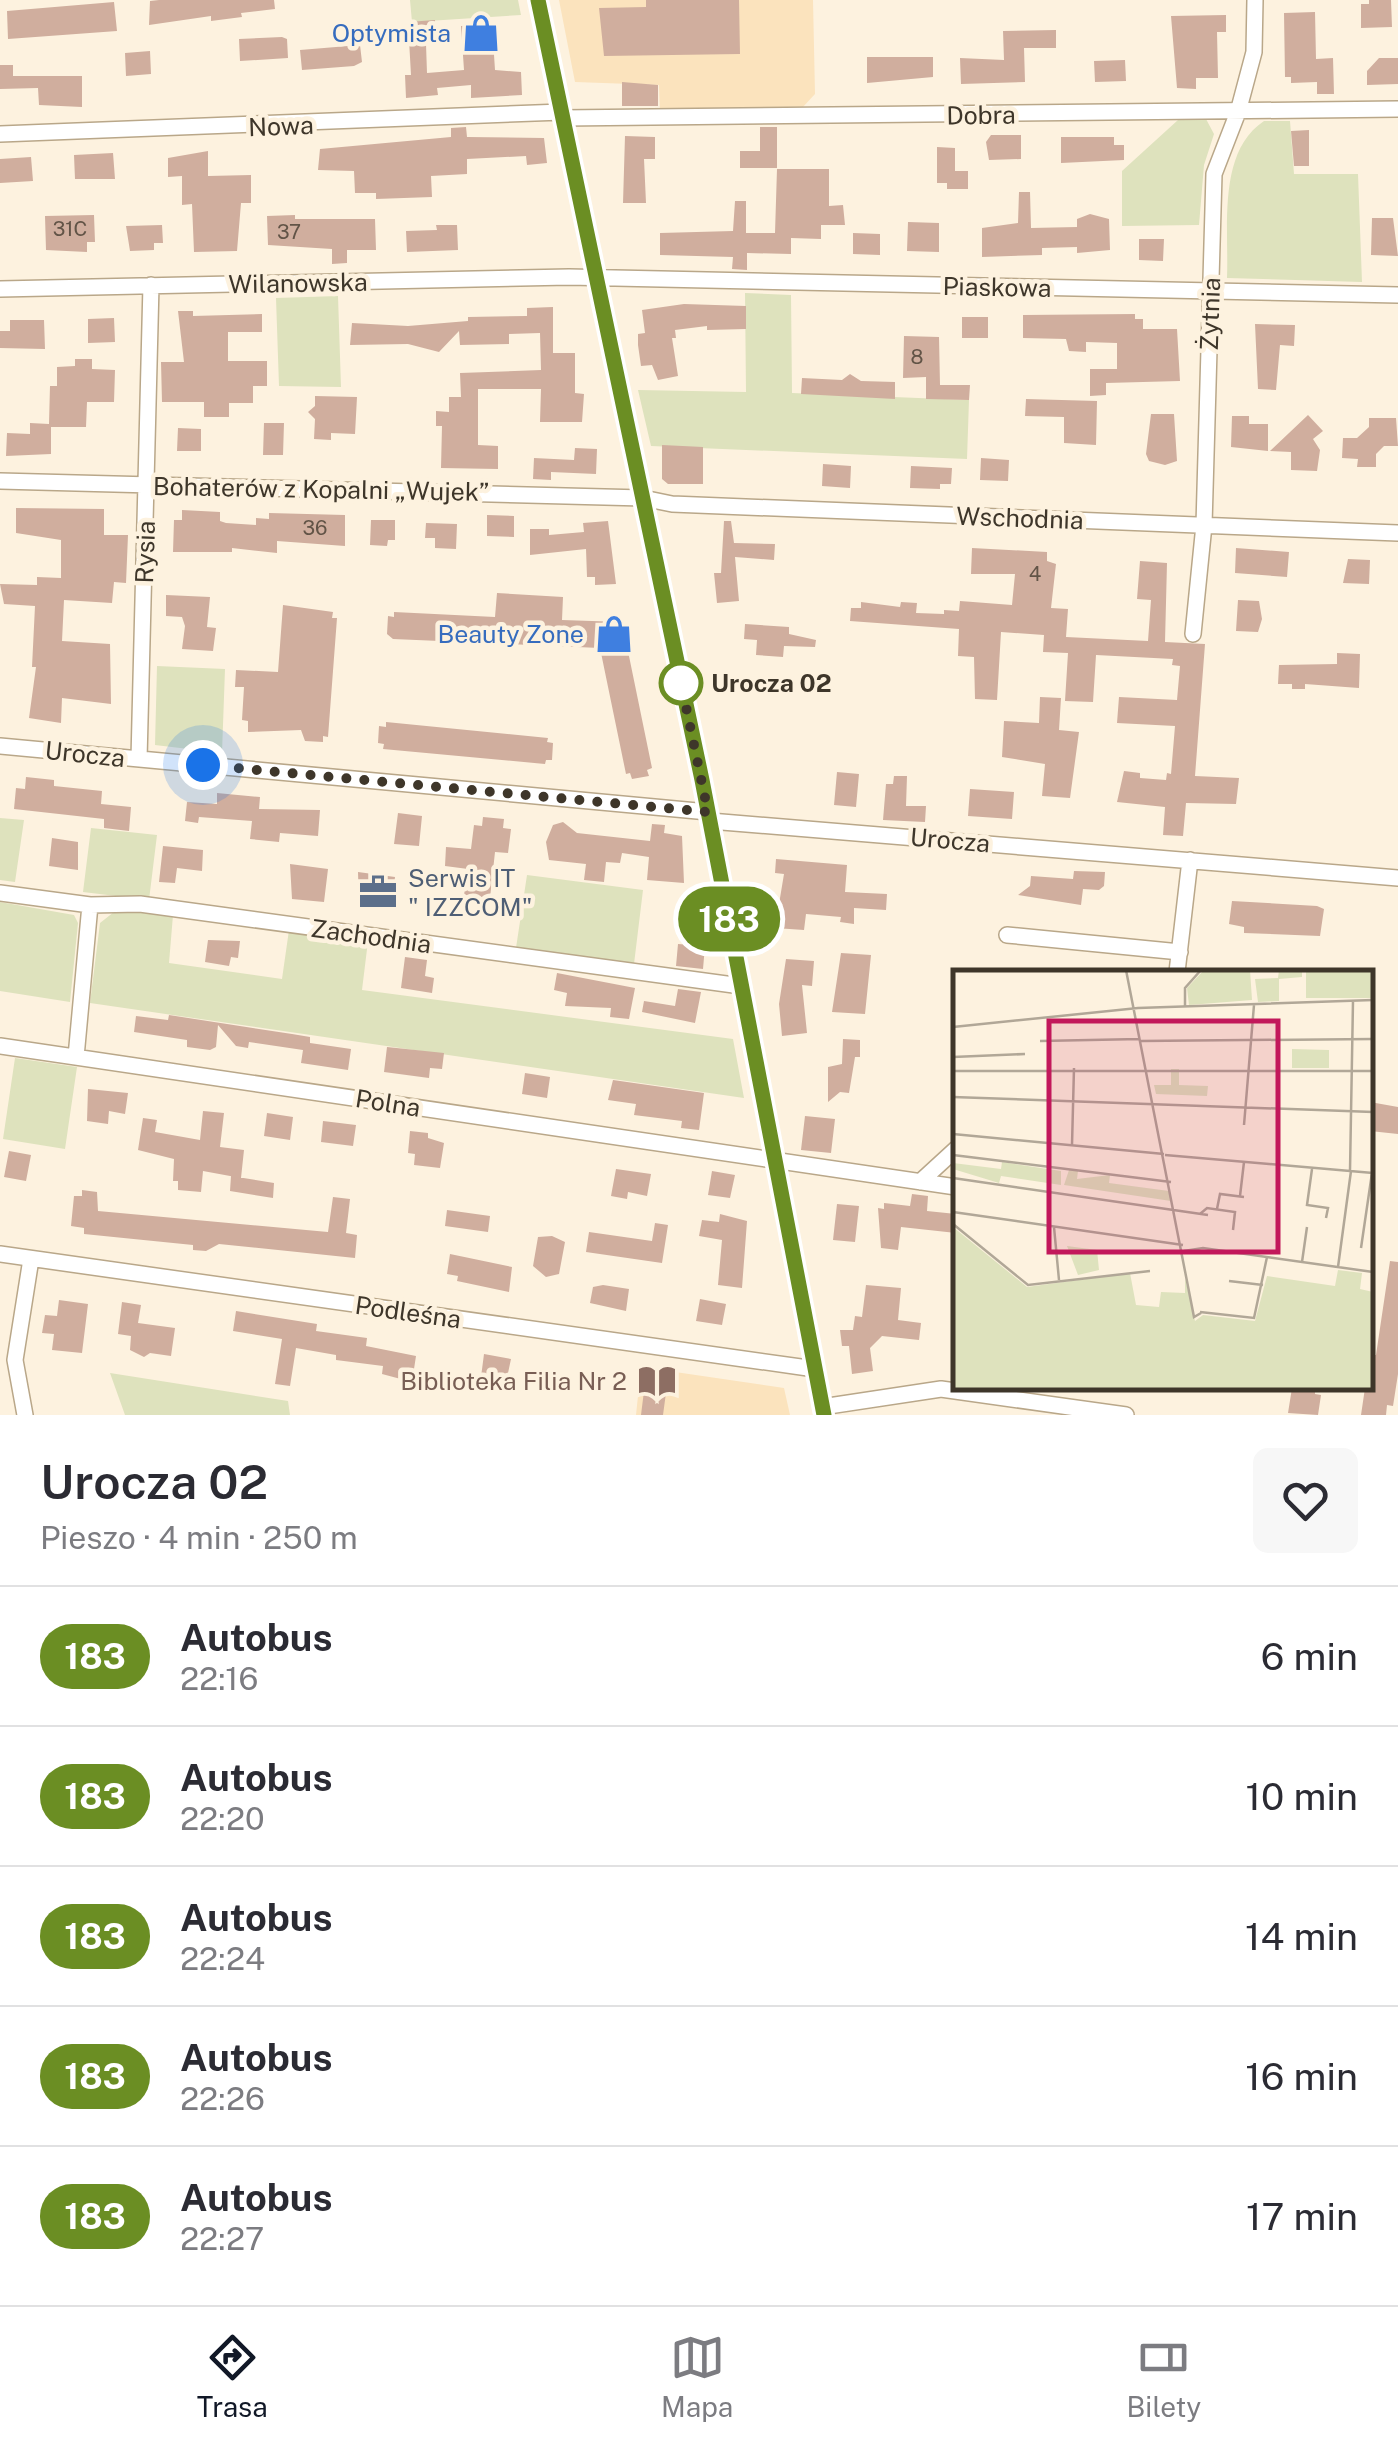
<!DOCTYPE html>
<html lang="pl">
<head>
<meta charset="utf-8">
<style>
  body { margin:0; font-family:"Public Sans",sans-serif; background:#f7f7f7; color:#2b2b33; height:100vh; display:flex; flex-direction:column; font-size:38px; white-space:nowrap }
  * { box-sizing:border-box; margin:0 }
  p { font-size:32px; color:#7c7c81 }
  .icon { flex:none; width:55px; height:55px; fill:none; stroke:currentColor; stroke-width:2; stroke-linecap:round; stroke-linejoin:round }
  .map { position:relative; height:1415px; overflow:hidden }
  .drawer { display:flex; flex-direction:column; background:#fff; flex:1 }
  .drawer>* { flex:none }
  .badge { padding:0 20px; border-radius:32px; font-size:35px; line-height:65px }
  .you { position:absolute; width:50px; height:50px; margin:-25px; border:8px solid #fff; border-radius:50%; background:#1a73e8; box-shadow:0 0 0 15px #1a73e833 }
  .map>.badge { position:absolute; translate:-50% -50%; box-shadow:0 0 0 5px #fff }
  .round { display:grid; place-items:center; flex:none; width:105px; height:105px; border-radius:15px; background:#f7f7f7 }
  .summary { display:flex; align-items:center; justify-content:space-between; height:170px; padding:0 40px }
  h1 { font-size:48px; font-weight:600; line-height:75px }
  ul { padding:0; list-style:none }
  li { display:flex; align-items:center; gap:30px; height:140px; padding:0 40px; border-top:2px solid #e1e1e2 }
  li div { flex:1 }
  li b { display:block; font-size:38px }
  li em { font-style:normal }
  li .badge { min-width:110px; font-weight:700; text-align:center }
  .dock { display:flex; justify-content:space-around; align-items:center; height:140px; border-top:2px solid #e1e1e2; background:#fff; font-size:28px; color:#7c7c81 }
  .dock a { display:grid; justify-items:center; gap:5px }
  .dock .on { color:#111827 }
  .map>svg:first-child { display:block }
  .built { fill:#fbe3bd }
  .green { fill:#dee2bd }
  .building { fill:#d0ae9e }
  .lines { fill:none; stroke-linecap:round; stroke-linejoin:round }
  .street-casing { stroke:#b9a789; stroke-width:18 }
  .street { stroke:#fff; stroke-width:15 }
  .line-casing { stroke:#fff; stroke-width:22 }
  .line { stroke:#6b8e23; stroke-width:15 }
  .walk { stroke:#3e362a; stroke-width:10; stroke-dasharray:0 18 }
  .stop-dot { fill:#fff; stroke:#6b8e23; stroke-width:5 }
  .labels { text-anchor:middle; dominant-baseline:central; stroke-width:9; stroke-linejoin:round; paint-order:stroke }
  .number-label { font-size:20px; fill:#625447 }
  .shop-label { font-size:25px; fill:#366cbe; stroke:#fdf2df; text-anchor:end }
  .street-label { font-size:25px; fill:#3e362a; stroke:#fdf2df }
  .stop-label { font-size:25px; font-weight:bold; fill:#3e362a; stroke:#fdf2df; text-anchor:start }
  .service-label { font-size:25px; fill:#4e5e75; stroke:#fdf2df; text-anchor:start }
  .education-label { font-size:25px; fill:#785e54; stroke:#fdf2df; text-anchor:end }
  .inset-road { fill:none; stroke:#b1a797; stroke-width:2.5 }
  .view { fill:#c2185b; fill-opacity:0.15; stroke:#c2185b; stroke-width:5 }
  .inset-edge { fill:none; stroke:#3e362a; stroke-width:5 }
</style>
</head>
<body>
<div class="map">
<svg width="1398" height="1415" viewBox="0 0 1398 1415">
  <rect width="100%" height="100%" fill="#fdf2df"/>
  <!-- built -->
  <path class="built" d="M559 0H813L815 94 802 108H777L776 112 660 113 659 85 575 82Z
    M641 1367 784 1388 790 1415H636Z"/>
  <!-- green -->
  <path class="green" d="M410 0H518L521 15 412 22Z
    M1206 119 1214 134 1204 165 1199 225 1122 226V171L1178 120Z
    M1264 121H1290L1294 174H1358L1362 282 1227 278C1229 228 1217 152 1264 121Z
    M745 293 791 295 792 393 969 400 967 459 651 446 638 390 746 392Z
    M338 296 341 387 279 386 276 298Z
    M157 666 225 669 222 753 155 745Z
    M0 818 24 820 15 882 0 880Z
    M91 828 157 835 149 900 83 892Z
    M527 875 643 890 634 964 516 948Z
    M0 902 74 915 78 923 70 1002 0 991Z
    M119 908 173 915 169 963 282 979 289 930 368 941 362 990 733 1039 744 1098 90 1003 100 923Z
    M15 1058 77 1067 65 1149 3 1139Z
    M110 1373 288 1401 290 1415H125Z"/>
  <!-- building -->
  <path class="building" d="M159 0H274L275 9 241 13 242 17 211 21V16L149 25 150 1Z
    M646 0H739L740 54 604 56 599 8 646 7Z
    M1369 0H1391L1392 27 1361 28V4H1369Z
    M114 2 117 31 8 39 7 11Z
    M1315 12 1316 59 1333 58 1334 94H1317V82L1291 83V77H1285L1284 13Z
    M1226 15V32H1217L1218 78H1196V89L1177 88 1171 16Z
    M435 20 434 43 426 44 427 73 464 70 461 26 492 24 495 70 521 72 522 95 471 98V85L437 88 438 95 406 98 405 75H411L408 22Z
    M1056 30V48H1024L1025 82 961 84 960 58 1004 60 1003 31Z
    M282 37 287 39 288 58 240 61 239 39Z
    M360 45 362 62 354 66 302 70 300 50Z
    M150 51 151 74 126 76 125 53Z
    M867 57H933V77L867 83Z
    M1379 58H1398V84L1367 85V71Z
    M1125 60 1126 81 1095 82 1094 61Z
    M0 65H13V76H82V107L39 105 38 88 0 89Z
    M622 82 658 85V106H622Z
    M466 127 467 137 544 138 547 163 527 165 526 156 467 159V174L431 176 432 197 376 199V193H355L354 171 318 170 320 149 451 137V128Z
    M760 127H777V168H740V151H760Z
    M1309 130V166H1294L1291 131Z
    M991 135H1021V159L989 160 986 142Z
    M625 136 655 137V159H644L646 203H623Z
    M1061 137H1114V145H1124V160L1061 163Z
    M937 147 955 148V171H968V189H947V183H937Z
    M208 151V176L251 175V203H241L237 251 194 252 192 204 182 205V176L168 177V158Z
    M113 153 115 179H75L74 155Z
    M31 157 33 181 0 183V159Z
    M777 169H829V206L843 205 845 225H821V239L791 238V254L747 253V270L732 269 733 257 660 255V233L733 231 735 201H746V233H775Z
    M1019 192H1030L1031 228 1077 227V219L1090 214 1109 219 1110 250 1077 253V247L1042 248V255L982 257V228L1018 223Z
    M94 215 95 242H87V252L46 250 45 216Z
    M295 215V219H375L376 250H347V263L332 264V249L268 245 267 216Z
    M1372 218H1393L1398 256 1371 255Z
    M908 222 939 223V252L907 251Z
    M162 225 163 243H154V250L130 251 126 226Z
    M436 225H457L458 250 407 252 406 231 437 230Z
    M853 233 880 234V255L853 254Z
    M1139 239H1164L1163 261 1139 260Z
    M684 304 746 306V329L707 330V326L675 330 676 338H672L678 376 658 380 652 365 641 366 638 345V334L645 333 642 310Z
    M553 307V353H575V393L584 394 582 422H540L541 389H478V445L498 446V469L441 468 442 426H436V411L449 412V397H461L460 373 541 370 540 333 509 334V344L460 345 459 331 439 352 408 344 350 345 352 323 408 326 468 321V317L527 316V308Z
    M178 311H193V316L262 314V332H228V361H267V386H253V403H229V417H204V402H162L161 362H184Z
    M1135 314V319H1143V329H1177L1180 381 1106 383V395L1090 396V369H1117V343L1086 342V352L1069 351 1066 339 1023 338V315Z
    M962 317H988V338H962Z
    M114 318 115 342 88 343V319Z
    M10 320H44L45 349 0 348V331H10Z
    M1255 324 1295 325 1294 346 1280 345 1276 390 1258 389Z
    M904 336 939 337 940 385H970L969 400 926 399V377L903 378Z
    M75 359H92V369L115 370 114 402H87L86 427H51V454L6 456 7 433 30 434V423L49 424 50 386H57V367L75 366Z
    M850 374 861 381 895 382V399L801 394 802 378 842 380Z
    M315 396 357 397 355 434 331 433V440L314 439 315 419 308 412 315 406Z
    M1026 399 1097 401 1096 445 1064 443V417L1025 416Z
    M1151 414H1174L1177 461 1165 465 1149 461 1146 454Z
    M1308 415 1323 431 1313 439 1320 450 1317 471 1291 470V452L1270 451Z
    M1232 416H1249V424H1268V451L1231 447Z
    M1369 418H1396L1398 446H1384L1376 454V467H1357L1358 459 1342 458 1343 438H1357L1369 427Z
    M264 423H284L283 455H263Z
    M178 428 201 429V451H177Z
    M662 445 703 447V484H668L662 479Z
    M575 448 597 449 596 474 551 472V480L533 479 534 458 574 460Z
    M981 458 1009 460 1008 481 980 480Z
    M823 464 851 466 850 488 822 486Z
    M911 466 952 468 951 484H940V489L910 488Z
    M16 508 104 509V535H128L126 583 114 582 112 603 64 600 62 641 110 644 111 704 62 698 61 723 29 718 36 667H32L35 606 4 604 0 584 37 585V577L61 578V540L16 533Z
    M182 510 220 512V521L226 523 256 525V518L269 519V513L345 515V546L277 541V553L232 548V552H173L174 520H182Z
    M487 515 514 516V537L487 536Z
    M371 520H395V540H388L387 546 370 545Z
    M608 521 616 584 595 585V577H587L586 549 530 555V529H549V535L584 532 583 523Z
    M724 521H731L734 543 775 544 774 560 735 557 739 601 717 603 714 573H721Z
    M426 523 457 524 456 549 435 548V538H425Z
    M972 548 1047 552V561L1056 564 1051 608 1068 609 1066 637 1148 641 1151 600 1137 599 1140 561 1167 563 1165 642 1205 644 1195 776 1239 778 1236 804 1186 803 1183 836 1163 835 1165 807 1117 802 1124 771 1140 773V778L1166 780 1167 773 1171 774 1175 726 1117 723 1119 697 1177 700 1180 666 1172 665 1173 659 1096 655 1093 702 1065 701 1068 653 1043 652 1044 635 1001 632 997 700 975 699 974 657 958 656 959 629 850 621 851 608H861V602L900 607 901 602 917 603 916 613 944 614V610L959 611 960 601 1012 605 1015 574H971Z
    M1236 548 1289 552 1287 577 1235 573Z
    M1348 559 1370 560 1369 584 1343 583Z
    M497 593 563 597 562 620 622 622 652 768 647 770 649 776 632 779 630 773 626 774 600 648 393 639 387 634 388 616 394 617V612L495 617Z
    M166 595 210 597 207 627 216 628 213 651 182 649 185 626 182 617 166 616Z
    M1238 600 1259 601 1262 619 1258 632 1236 631Z
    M283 605 333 612 332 618H337L328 737 323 736V742L305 741 301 730 248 732V721L242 720 244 687H235L236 670 278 672Z
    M745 624 789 627V634L816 640 815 647 784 646 783 657 756 655 757 640 744 639Z
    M1337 653 1360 654 1359 688 1305 684V689H1292V684H1278L1279 665 1337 664Z
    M1040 697 1061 698 1059 730 1079 732 1070 798 1042 796 1045 764 1002 757 1004 721 1039 723Z
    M386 722 548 738 547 742 553 743 552 760H546L545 764 383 749 384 744 378 743 379 726 386 727Z
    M837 772 859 774 856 807 834 805Z
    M894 776H907L906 806H926L925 822 883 820 886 784H893Z
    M26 777 54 780V786L102 791 101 804 131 807 129 831 104 828V819L14 809 16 788 25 789Z
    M970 789 1014 792 1012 819 968 816Z
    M217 793 260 797 259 809 320 810 318 836 280 833 279 842 250 839 252 821 199 817 198 823 185 821 187 802 217 804Z
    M398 813 422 816 419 846 394 844Z
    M483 817 504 819 503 828 511 829 508 853 495 852 490 898 464 895 468 869 445 866 446 847 471 849 474 825 482 826Z
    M563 822 577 833 650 841 652 824 665 825 664 833 682 836 684 883 647 880 649 857 622 853 620 863 606 862 604 882 584 880 586 864 549 860 546 842 553 825Z
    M52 838 78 842V870L49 866Z
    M163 846 203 850 202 871 177 868 175 883 159 882Z
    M776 859 847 865 845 892 887 894 886 910 854 908V924L840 922 841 917 806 914 804 930 775 928 784 874 775 873Z
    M290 864 328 869 324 902 292 899Z
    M1074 871 1105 872 1104 886 1099 890 1083 889 1081 905 1018 895 1030 886 1031 876 1073 879Z
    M358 872 395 877 391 910 359 906Z
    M1232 901 1317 906 1324 909 1320 936 1244 933V927L1229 924Z
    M208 940 240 941 238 958 231 957 229 966 205 962Z
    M678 944 705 946 703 969 676 966Z
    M841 953 871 955 865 1014 832 1012Z
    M405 957 427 960 425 976 434 978 432 993 401 988Z
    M786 959 814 961 812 986 802 985 807 1033 782 1036 779 1004Z
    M557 973 635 988 629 1019 610 1017 611 1008 565 1006 567 993 554 990Z
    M678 989 701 992 695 1023 642 1012 644 1001 675 1006Z
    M169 1015 292 1034 310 1037V1043L351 1049 348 1070 301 1063 303 1050 249 1042 248 1048 236 1046 218 1025 216 1047 210 1050 187 1047V1040L134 1032 136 1016 168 1020Z
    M843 1039 860 1040V1057H855L849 1093 840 1092 828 1102V1067L842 1064Z
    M387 1047 444 1053 442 1069 430 1068 429 1078 384 1072Z
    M525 1073 550 1077 547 1098 522 1094Z
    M613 1080 704 1093 699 1130 681 1128 682 1121 634 1115 636 1104 608 1100Z
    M88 1089 128 1093 125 1114 109 1111 108 1124 87 1121Z
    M1370 1102 1398 1107V1134L1370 1131Z
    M203 1111 224 1113 220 1147 244 1150 241 1178 203 1171 201 1192 178 1190V1181H173L174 1159 138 1150 143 1118 157 1120 155 1132 200 1140Z
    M267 1113 293 1117 290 1140 264 1136Z
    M805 1116 835 1119 831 1153 801 1150Z
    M323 1121 356 1125 353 1146 321 1142Z
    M410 1131 428 1133V1138L444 1143 440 1168 414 1165 415 1154 408 1153Z
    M9 1151 31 1155 26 1181 4 1177Z
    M616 1169 651 1174 647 1196 628 1192 627 1199 611 1196Z
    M712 1171 735 1175 730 1198 708 1195Z
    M231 1176 274 1183 273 1198 230 1191Z
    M82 1190 97 1192 98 1211 328 1232 333 1197 350 1199 346 1233 357 1235 355 1258 219 1244 206 1251 193 1250V1245L84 1234V1228L71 1226 74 1196H82Z
    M912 1194 928 1196 927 1211 956 1214V1233L901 1227 898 1250 881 1248 878 1208 884 1209V1203L910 1206Z
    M837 1204 859 1206 855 1242 833 1240Z
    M447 1210 490 1216 488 1232 445 1226Z
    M720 1214 747 1221 742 1288 718 1285 722 1240 699 1236 702 1220 719 1222Z
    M655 1223 668 1225 662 1263 586 1252 589 1232 652 1241Z
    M552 1236 565 1242 559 1274 546 1277 533 1266 538 1237Z
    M450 1254 512 1267 509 1292 457 1281 458 1276 447 1274Z
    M1390 1261 1398 1262V1374L1393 1406 1387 1405 1386 1415H1361L1365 1388H1370V1355H1376Z
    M603 1285 629 1289 626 1311 590 1303 593 1287Z
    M866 1285 901 1288 898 1320 921 1323 919 1340 882 1336 870 1348 873 1371 852 1374 849 1346H842L840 1330H853L855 1316 862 1317Z
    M700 1299 726 1304 722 1325 696 1321Z
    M59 1300 88 1304 82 1353 52 1350 54 1334 42 1333 45 1315 57 1316Z
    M122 1302 141 1305 138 1323 175 1328 171 1356 150 1353 144 1357 130 1350 131 1336 118 1334Z
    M236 1311 317 1324 316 1331 367 1338 366 1346 416 1356 412 1382 382 1374 383 1366 336 1360V1355L296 1348 290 1386 275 1384 282 1339 233 1331Z
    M484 1354 511 1359 508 1373 493 1384 481 1377Z
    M646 1375 668 1378 663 1415H641Z
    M1292 1388H1315V1394L1321 1395 1318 1415 1288 1413Z"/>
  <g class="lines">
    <!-- street casing -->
    <g class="street-casing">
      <path id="street" d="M538 0 702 780 824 1415
        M563 118 1398 109
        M0 134 562 112
        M0 289 569 277 1398 295
        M0 481 643 498 672 504 1398 533
        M1193 634 1204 525 1214 174 1238 112 1254 52 1255 0
        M0 746 708 812
        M139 759 151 285
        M710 821 1398 878
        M0 893 90 905 140 904 741 986
        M1007 935 1180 952
        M1177 972 1190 860
        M0 1046 956 1187
        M76 1057 90 905
        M920 1182 956 1149
        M0 1254 815 1369
        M822 1407 941 1389 1126 1415
        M25 1415 15 1360 31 1259"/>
    </g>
    <!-- street -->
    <use href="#street" class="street"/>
  </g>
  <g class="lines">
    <!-- line casing -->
    <g class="line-casing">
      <path id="line" d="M538 0 702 780 824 1415"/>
    </g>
    <!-- line -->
    <use href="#line" class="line"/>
    <!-- walk -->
    <path class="walk" d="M203 765 708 812 680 678 681 683"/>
  </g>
  <!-- icons -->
  <defs>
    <g id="shop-bare" transform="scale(3)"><path d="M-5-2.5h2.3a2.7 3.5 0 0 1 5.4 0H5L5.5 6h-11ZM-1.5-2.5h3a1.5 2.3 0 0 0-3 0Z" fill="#3f7fe0" stroke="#fdf2df" stroke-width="2.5" paint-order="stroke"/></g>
    <g id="office-bare" transform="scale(3)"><path d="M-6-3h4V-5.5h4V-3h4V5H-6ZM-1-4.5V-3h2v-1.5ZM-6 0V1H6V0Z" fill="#5c6f8a" stroke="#fdf2df" stroke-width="2.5" paint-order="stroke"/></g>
    <g id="library-bare" transform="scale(3)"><path d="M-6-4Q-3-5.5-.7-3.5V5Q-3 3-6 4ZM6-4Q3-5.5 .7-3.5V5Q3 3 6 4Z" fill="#8d6e63" stroke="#fdf2df" stroke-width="2.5" paint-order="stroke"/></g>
  </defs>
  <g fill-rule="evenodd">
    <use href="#shop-bare" x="481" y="33"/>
    <use href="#shop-bare" x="614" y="634"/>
    <use href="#office-bare" x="378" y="892"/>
    <use href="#library-bare" x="657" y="1381"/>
  </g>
  <!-- markers -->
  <circle class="stop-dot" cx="681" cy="683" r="20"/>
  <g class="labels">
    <!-- number labels -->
    <g class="number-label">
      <text x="70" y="229">31C</text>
      <text x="289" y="232">37</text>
      <text x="917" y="357">8</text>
      <text x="315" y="528">36</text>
      <text x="1035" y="574">4</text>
    </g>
    <!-- shop labels -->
    <g class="shop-label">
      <text x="451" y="33">Optymista</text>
      <text x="584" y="634">Beauty Zone</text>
    </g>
    <!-- street labels -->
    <g class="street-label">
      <text transform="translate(981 115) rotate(-1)">Dobra</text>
      <text transform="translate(281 126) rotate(-2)">Nowa</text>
      <text transform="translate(298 283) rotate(-1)">Wilanowska</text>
      <text transform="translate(997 287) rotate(1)">Piaskowa</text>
      <text transform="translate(1210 314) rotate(-88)">Żytnia</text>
      <text transform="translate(321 489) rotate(1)">Bohaterów z Kopalni „Wujek”</text>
      <text transform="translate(1020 518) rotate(2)">Wschodnia</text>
      <text transform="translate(145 552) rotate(-88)">Rysia</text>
      <text transform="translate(85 754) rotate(6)">Urocza</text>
      <text transform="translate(950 840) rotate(5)">Urocza</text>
      <text transform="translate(371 936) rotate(8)">Zachodnia</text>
      <text transform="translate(388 1103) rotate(9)">Polna</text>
      <text transform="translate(408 1312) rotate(8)">Podleśna</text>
    </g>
    <!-- stop labels -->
    <g class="stop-label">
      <text x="711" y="683">Urocza 02</text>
    </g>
    <!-- service labels -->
    <g class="service-label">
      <text x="408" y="878">Serwis IT<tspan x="408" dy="29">" IZZCOM"</tspan></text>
    </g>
    <!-- education labels -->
    <g class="education-label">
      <text x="627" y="1381">Biblioteka Filia Nr 2</text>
    </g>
  </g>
  <!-- overview -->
  <g transform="translate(953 970)">
    <rect width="420" height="420" fill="#fdf2df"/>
    <path d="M251 0H297L299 30 236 35 234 18ZM326 0H349V7L326 9V31L305 32 302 9 325 8ZM420 0V28H353V1ZM339 79 376 80V98H339ZM218 99H226V115L255 116 254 126 203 124 201 115H218ZM49 192 108 201V215L48 206 46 213 0 199V193L48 199ZM116 200 125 201 124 209 157 205 156 213 216 221 218 231 111 215ZM0 257 74 317 177 303 183 335 206 337 208 322 232 323V308L242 351 250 345 302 351 314 306 382 316 385 300 409 303 407 319 420 322V420H0ZM114 276 144 280 146 300 125 305Z" fill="#dee2bd"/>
    <path class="inset-road" d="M173 0 241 347 248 343M232 37V18L248 0M0 57 185 38 420 30M87 71 187 69M188 71 420 69M0 87 72 84M0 101H420M0 127 420 142M291 155 301 35M0 164 211 184M119 175 121 98M0 185 218 212M212 185 420 203M359 199 354 235 375 238 373 248M397 201 400 31M0 208 255 245M287 226 291 192M264 239 267 224 291 227M0 242 230 275M247 244 254 238 282 242 280 260M0 254 75 315 197 301M101 257 106 310M408 278 419 203M231 281 250 278 420 302M349 292 354 257M385 297 398 201M276 311 310 315M247 342 301 348 314 287"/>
    <path class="view" d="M96 51H325V282H96Z"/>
    <rect width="420" height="420" class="inset-edge"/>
  </g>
</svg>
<div class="you" style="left:203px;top:765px"></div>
<b class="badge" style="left:729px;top:919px;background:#6b8e23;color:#fff">183</b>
</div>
<section class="drawer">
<div class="summary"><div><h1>Urocza 02</h1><p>Pieszo · 4 min · 250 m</p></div><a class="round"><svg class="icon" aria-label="heart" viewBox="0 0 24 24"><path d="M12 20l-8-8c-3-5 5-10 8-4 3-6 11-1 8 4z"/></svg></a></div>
<ul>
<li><span class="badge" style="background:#6b8e23;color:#fff">183</span><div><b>Autobus</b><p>22:16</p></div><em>6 min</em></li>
<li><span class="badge" style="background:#6b8e23;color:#fff">183</span><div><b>Autobus</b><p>22:20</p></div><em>10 min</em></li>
<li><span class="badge" style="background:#6b8e23;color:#fff">183</span><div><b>Autobus</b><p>22:24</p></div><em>14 min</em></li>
<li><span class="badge" style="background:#6b8e23;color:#fff">183</span><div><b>Autobus</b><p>22:26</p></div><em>16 min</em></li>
<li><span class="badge" style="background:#6b8e23;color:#fff">183</span><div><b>Autobus</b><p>22:27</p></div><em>17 min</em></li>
</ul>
</section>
<nav class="dock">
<a class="on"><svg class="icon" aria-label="directions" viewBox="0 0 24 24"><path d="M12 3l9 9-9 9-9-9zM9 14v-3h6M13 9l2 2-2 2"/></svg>Trasa</a>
<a><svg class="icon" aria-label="map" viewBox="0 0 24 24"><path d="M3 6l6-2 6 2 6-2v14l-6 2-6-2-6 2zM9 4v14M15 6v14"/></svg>Mapa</a>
<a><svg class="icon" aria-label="tickets" viewBox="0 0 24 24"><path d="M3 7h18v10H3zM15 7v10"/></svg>Bilety</a>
</nav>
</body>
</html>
